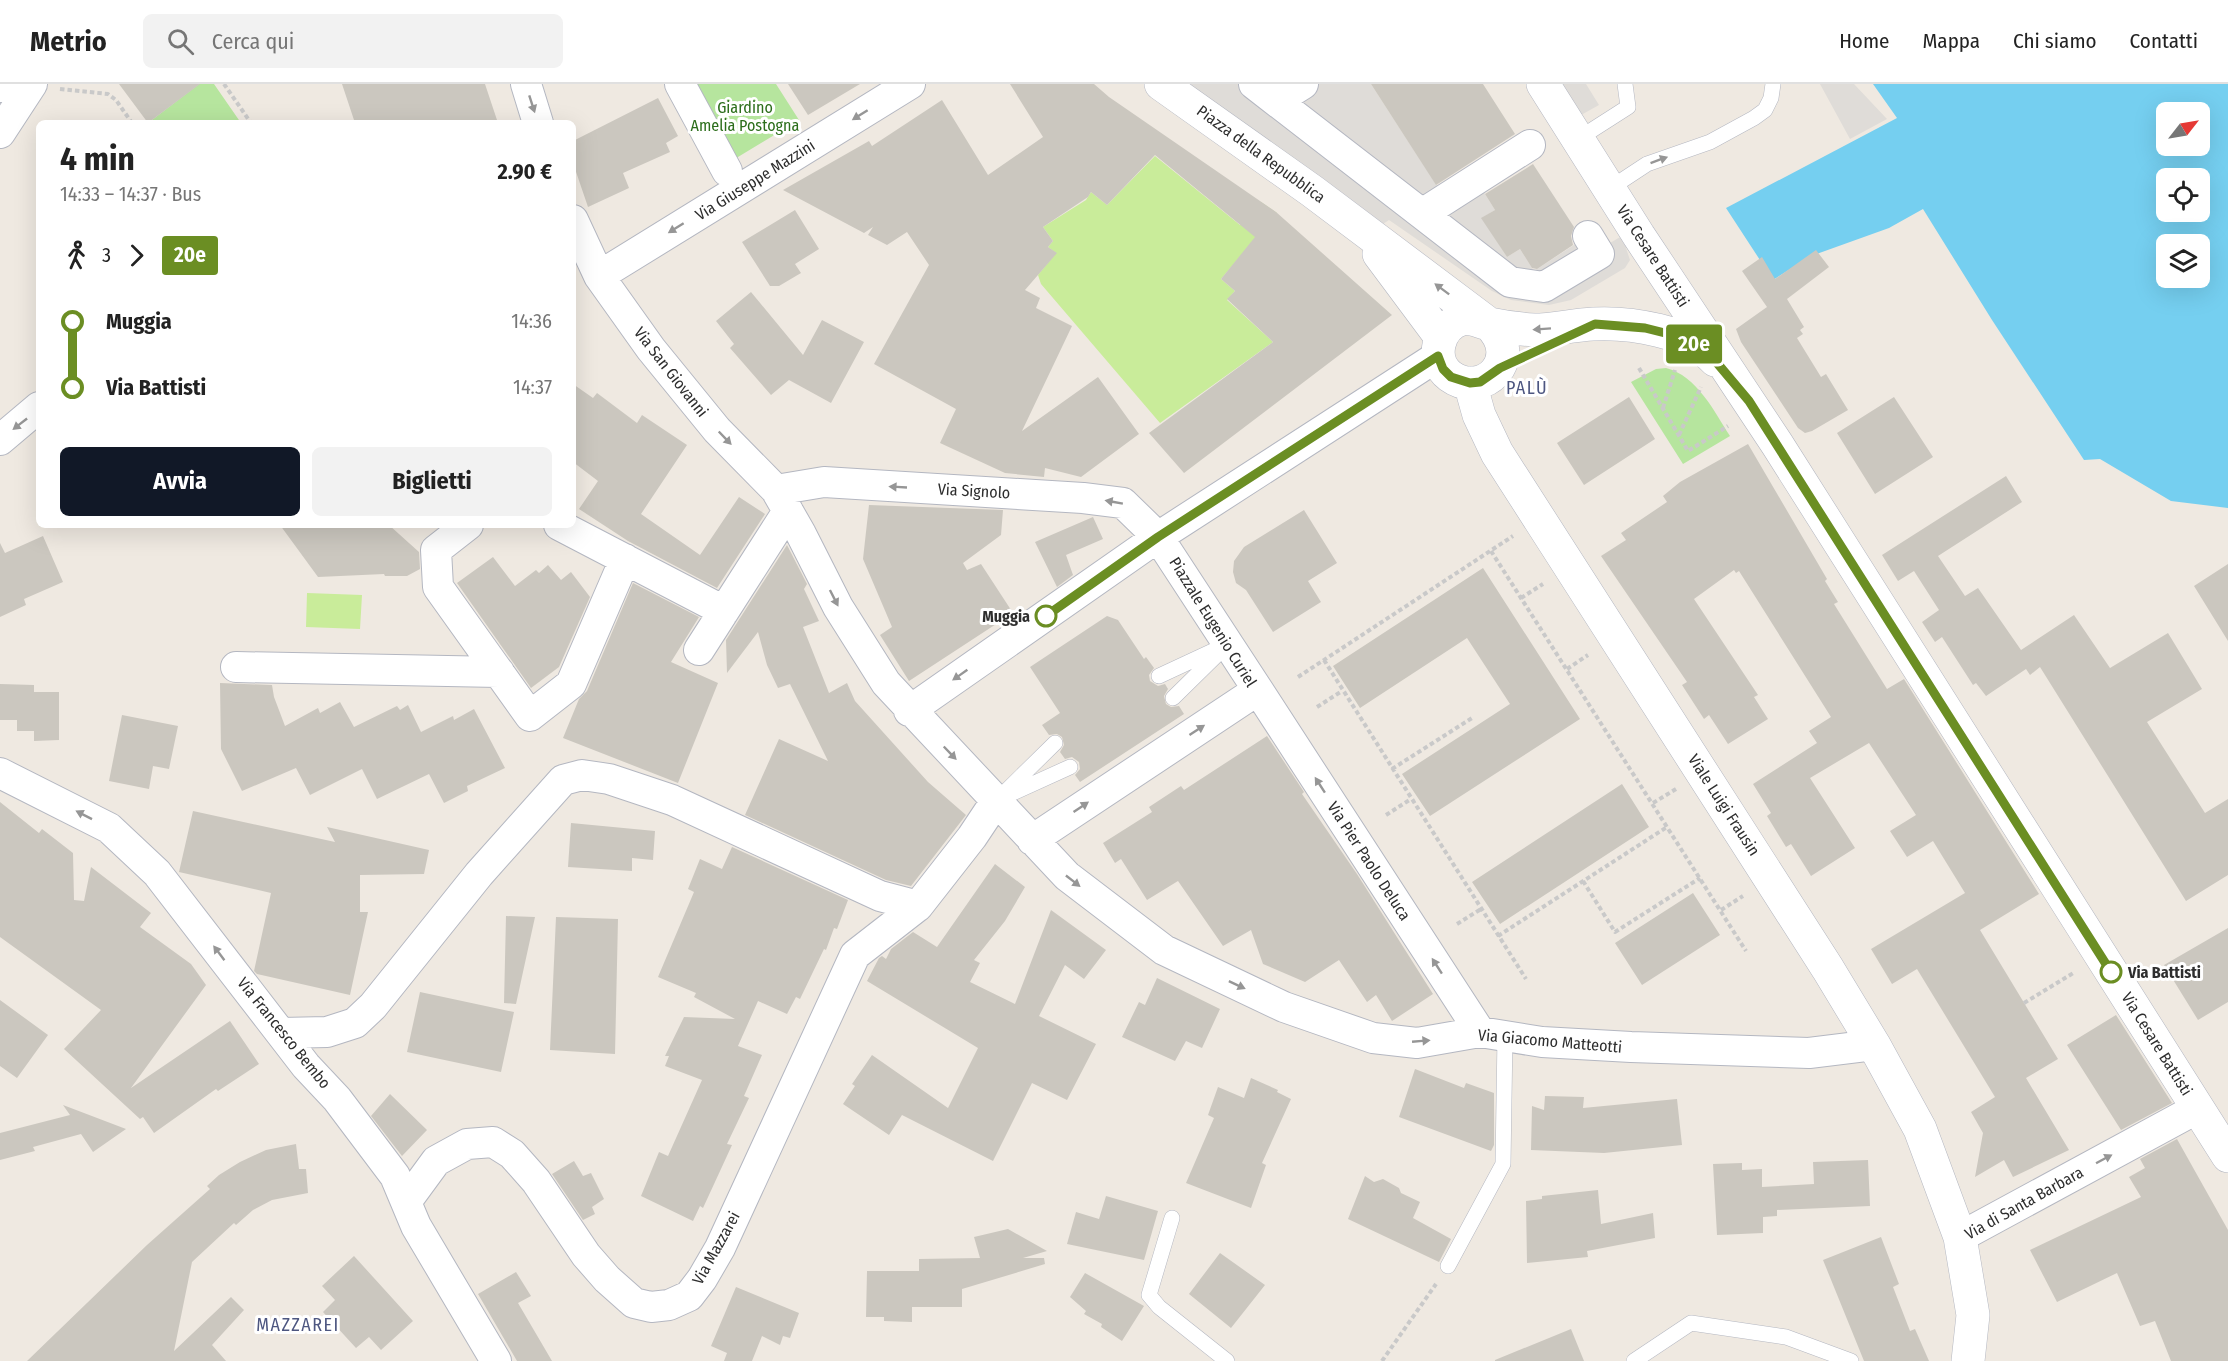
<!DOCTYPE html>
<html lang="it">
<head>
<meta charset="utf-8">
<style>
  body { margin:0; font-family:"Fira Sans Condensed",sans-serif; background:#f2f2f2; color:#222; height:100vh; display:flex; flex-direction:column; font-size:22px; white-space:nowrap }
  * { box-sizing:border-box; margin:0 }
  p { font-size:20px; color:#767676 }
  .icon { flex:none; width:33px; height:33px; fill:none; stroke:currentColor; stroke-width:2; stroke-linecap:round; stroke-linejoin:round }
  .map { position:relative; flex:1; overflow:hidden }
  .sheet { position:absolute; left:36px; top:36px; width:540px; height:408px; display:flex; flex-direction:column; background:#fff; border-radius:9px; box-shadow:0 6px 24px #0002 }
  .sheet>* { flex:none }
  .badge { padding:0 12px; border-radius:4px; font-size:21px; line-height:39px }
  .needle { width:39px; rotate:59deg }
  .controls { position:absolute; left:2156px; top:18px; display:grid; gap:12px }
  .controls a { display:grid; place-items:center; width:54px; height:54px; border-radius:9px; background:#fff; box-shadow:0 6px 24px #0002; font-size:30px }
  .map>.badge { position:absolute; translate:-50% -50%; box-shadow:0 0 0 3px #fff }
  .legs { display:flex; align-items:center; gap:9px; height:66px; padding:0 24px; font-size:20px }
  .legs p { margin-inline-start:auto }
  .headline { display:flex; align-items:center; justify-content:space-between; height:102px; padding:0 24px }
  h1 { font-size:33px; font-weight:700; line-height:45px }
  .action { display:flex; gap:12px; margin-top:auto; padding:12px 24px }
  .action a { flex:1; height:69px; border-radius:9px; background:#111827; color:#fff; font-size:24px; font-weight:700; line-height:69px; text-align:center }
  .action a+a { background:#f2f2f2; color:#222 }
  ul { padding:0 24px; list-style:none }
  li { display:flex; align-items:center; gap:21px; height:66px; font-size:22px }
  li i { display:grid; place-items:center; width:9px; height:100%; margin:0 8px; background:currentColor }
  li i::after { content:''; width:15px; height:15px; margin:-8px; border:4px solid; border-radius:50%; background:#fff }
  li p { margin-inline-start:auto }
  li:first-child i { background:linear-gradient(#0000 50%,currentColor 0) }
  li:last-child i { background:linear-gradient(currentColor 50%,#0000 0) }
  header { display:flex; align-items:center; gap:36px; box-sizing:border-box; height:84px; padding:0 30px; background:#fff; border-bottom:2px solid #e0e0e0 }
  header strong { font-size:28px }
  nav { display:flex; gap:33px; margin-inline-start:auto; font-size:21px }
  .search { width:420px; height:54px; background:#f2f2f2; display:flex; align-items:center; gap:15px; box-sizing:border-box; padding:0 21px; border-radius:9px; color:#767676; font-size:22px }
  .map>svg:first-child { display:block }
  .green { fill:#b6e59e }
  .pitch { fill:#c9ec9a }
  .plaza { fill:#dfdcd8 }
  .water { fill:#75cff0; fill-rule:evenodd }
  .building { fill:#cbc7bf }
  .lines { fill:none; stroke-linecap:round; stroke-linejoin:round }
  .lane-casing { stroke:#b4b7c1; stroke-width:16 }
  .street-casing { stroke:#b4b7c1; stroke-width:32 }
  .secondary-casing { stroke:#b4b7c1; stroke-width:34 }
  .path { stroke:#c9c9c9; stroke-width:4; stroke-dasharray:4.5 3; stroke-linecap:butt }
  .lane { stroke:#fff; stroke-width:15 }
  .street { stroke:#fff; stroke-width:30 }
  .secondary { stroke:#fff; stroke-width:33 }
  .oneway { fill:#969696 }
  .line-1-casing { stroke:#fff; stroke-width:14 }
  .line-1 { stroke:#6b8e23; stroke-width:9 }
  .stop-1-dot { fill:#fff; stroke:#6b8e23; stroke-width:3 }
  .labels { text-anchor:middle; dominant-baseline:central; stroke-width:6; stroke-linejoin:round; paint-order:stroke }
  .park-label { font-size:16px; fill:#2c6e1b; stroke:#fff }
  .street-label { font-size:16px; fill:#2e2e2e; stroke:#fff }
  .stop-label { font-size:16px; font-weight:bold; fill:#2e2e2e; stroke:#fff; text-anchor:end }
  .neighbourhood-label { font-size:18px; letter-spacing:1.5px; fill:#4d5680; stroke:#fff }
</style>
</head>
<body>
<header>
<strong>Metrio</strong>
<div class="search"><svg class="icon" aria-label="search" viewBox="0 0 24 24"><circle cx="10" cy="10" r="6"/><path d="M15 15l6 6"/></svg>Cerca qui</div>
<nav><a>Home</a><a>Mappa</a><a>Chi siamo</a><a>Contatti</a></nav>
</header>
<div class="map">
<svg width="2228" height="1277" viewBox="0 0 2228 1277">
  <rect width="100%" height="100%" fill="#efe9e1"/>
  <!-- green -->
  <path class="green" d="M199 0H214L241 39H148Z
    M693 0H776L799 36 733 76Z
    M1666 284C1697 292 1714 327 1730 352L1683 380 1631 298 1656 285Z"/>
  <!-- pitch -->
  <path class="pitch" d="M1155 72 1240 141 1261 118 1277 129 1221 195 1235 207 1227 216 1273 258 1160 339 1041 200 1038 191 1056 169 1048 163 1053 157 1043 143 1086 116 1091 108 1107 121Z
    M307 509 362 511 360 545 306 543Z"/>
  <!-- plaza -->
  <path class="plaza" d="M1185 0H1371L1439 105 1483 107 1495 126 1482 134 1507 173 1520 165 1534 187 1594 148 1603 163 1622 152 1630 176 1625 184 1571 216 1549 221 1511 216 1492 207 1389 136 1383 140Z
    M1562 0H1586L1599 21 1581 31Z
    M1820 0H1854L1887 35 1850 55Z"/>
  <!-- water -->
  <path class="water" d="M1873 0H2228V424L2171 417 2100 375 2084 376 1992 236 1923 125 1889 144 1811 172 1773 196 1726 124 1897 34ZM2166 28H2199V62H2166ZM2166 94H2199V128H2166ZM2166 160H2199V194H2166Z"/>
  <!-- building -->
  <path class="building" d="M119 0H200L148 39Z
    M342 0H485L498 39H355Z
    M788 0H860L808 31Z
    M1010 0H1094L1109 13 1276 128 1392 231 1184 389 1149 349 1273 258 1227 215 1235 207 1221 195 1255 153 1155 71 1107 121 1091 108 1088 113 1043 143 1053 157 1048 163 1057 169 1025 206 1040 214 1036 224 1072 242 1022 347 1098 293 1139 350 1081 393 1045 384 1044 393 1005 389 940 359 956 325 874 280 929 181 907 148 887 161 868 151 873 143 864 149 783 106 869 57 872 62 942 16 988 91 1043 53Z
    M1371 0H1483L1515 50 1436 101Z
    M658 14 678 52 666 59 670 68 623 89 629 104 588 123 573 79V57Z
    M1533 80 1574 143 1571 152 1573 161 1537 185 1532 184 1520 165 1507 173 1481 134 1495 126 1485 110Z
    M795 126 819 165 795 180 801 189 779 202H770L742 158Z
    M1816 166 1829 183 1787 215 1804 243 1800 246 1803 250 1797 254 1821 293 1826 290 1848 326 1812 347 1805 349 1798 344 1741 258 1736 245 1767 223 1742 187 1762 173 1775 195Z
    M751 208 803 271 822 236 864 258 831 319 789 296 771 311 730 264 734 260 716 237Z
    M573 300 593 314 597 309 637 339 642 331 687 361 641 430 700 471 739 413 765 430 717 504 628 457 579 425 598 397 573 378Z
    M1629 313 1655 355 1584 401 1557 359Z
    M1894 313 1933 373 1875 410 1837 349Z
    M1748 360 1827 495 1825 497 1838 518 1834 520 1887 605 1904 595 2039 810 1980 846 2058 975 2026 994 2069 1066 2013 1093 2004 1076 1975 1093 1983 1049 1971 1028 1995 1013 1917 885 1892 900 1871 865 1965 809 1933 757 1907 773 1890 747 1916 731 1869 659 1810 694 1855 764 1811 792 1791 760 1786 763 1767 732 1771 729 1753 700 1817 659 1809 647 1831 633 1739 487 1736 489 1734 486 1694 515 1758 611 1754 613 1768 635 1728 660 1709 631 1704 635 1682 601 1687 598 1601 472 1626 456 1621 449 1667 418 1663 412 1680 398Z
    M2006 392 2022 418 1938 472 1965 512 1978 504 2021 566 2074 531 2110 584 2168 549 2202 605 2147 638 2205 729 2228 715V791L2186 817 2040 583 2030 591 2026 585 1986 612 1976 599 1973 601 1942 553 1935 558 1922 538 1939 526 1914 487 1898 497 1882 471Z
    M869 421 1003 426 1001 451 963 479 967 486 981 480 1013 529 909 597 880 551 892 543 863 475Z
    M1304 426 1337 479 1308 497 1321 518 1273 548 1246 506 1236 499 1233 488 1234 477 1244 463Z
    M1093 433 1103 455 1066 471 1073 491 1057 503 1035 458Z
    M280 441H389L419 468 420 485 407 492H385L384 490 318 493Z
    M43 452 63 498 24 515 26 521 0 533V459L5 469Z
    M787 461 807 500 804 505 819 537 803 543 829 609 847 599 855 617 928 698 966 731 911 802 886 796 745 731 779 655 828 677 790 600 778 604 767 581 758 548 727 589 726 556Z
    M493 473 515 502 536 486 539 489 548 481 561 496 571 488 590 513 559 583 531 604 457 499Z
    M2228 480V557L2194 502Z
    M1483 484 1580 635 1430 732 1402 690 1510 620 1467 554 1360 624 1333 582Z
    M633 499 699 533 671 578 718 599 678 699 563 654 579 615 587 607Z
    M1107 532 1118 536 1144 575 1146 573 1154 584 1149 591 1150 597 1158 602 1165 600 1168 605 1164 612 1166 620 1171 623 1179 622 1184 630 1080 698 1075 691 1080 685 1079 678 1072 673 1065 675 1060 668 1064 661 1062 653 1057 650 1049 651 1042 641 1060 629 1030 583Z
    M220 599 272 601 274 613 285 642 318 624 320 629 340 618 354 643 397 622 400 626 408 621 421 648 453 632 454 636 474 625 505 684 467 702 468 707 444 719 429 690 377 715 362 685 310 711 296 684 242 707 221 665Z
    M0 600 34 601V608H59V656L34 657V647H17V636H0Z
    M122 631 178 642 169 685 153 682 149 705 109 697Z
    M1267 652 1304 708 1302 710 1357 790 1433 910 1392 937 1376 911 1367 918 1339 876 1305 898 1263 880 1251 846 1223 862 1178 797 1147 816 1121 775 1115 779 1103 759 1152 728 1149 723 1181 702 1184 706Z
    M1622 700 1649 743 1500 840 1472 798Z
    M0 718 39 749 42 745 73 769 74 816 84 817 91 783 151 829 140 843 191 880 206 901 131 1004 230 937 259 980 218 1007 216 1005 154 1049 143 1033 140 1035 64 965 101 926 0 853Z
    M193 727 335 758 327 743 429 766 424 790 360 791V828H368L350 911 257 890 254 887 271 809 179 788Z
    M571 739 655 747 653 776 632 774V787L568 783Z
    M732 763 848 816 837 845 834 844 826 866 824 865 800 915 796 913 787 930 758 917 738 962 762 971 744 1012 749 1014 727 1060 732 1061 703 1124 700 1122 693 1137 641 1112 659 1068 668 1072 702 996 665 982 669 972H665L684 933 735 935 694 913 696 909 658 893 694 808 688 805 700 775 722 785Z
    M995 780 1025 803 1005 837 974 876 980 879 970 898 1015 920 1051 826 1106 866 1084 895 1065 881 1039 932 1096 960 1067 1016 1032 999 993 1077 902 1031 889 1051 843 1020 855 1002 852 1000 872 971 948 1024 978 964 867 897 879 874 882 872 886 875 891 865 913 848 937 863Z
    M1693 809 1720 851 1642 901 1615 859Z
    M506 832 535 833 516 920 504 919Z
    M556 833 618 835 615 970 550 966Z
    M2228 844V918L2198 936 2164 881Z
    M1157 894 1220 925 1202 964 1186 957 1175 977 1122 953 1139 918 1145 921Z
    M420 908 514 928 501 988 407 968Z
    M0 916 48 951 17 994 0 982Z
    M2116 931 2172 1019 2121 1046 2067 961Z
    M1415 985 1464 1004 1466 999 1494 1009V1061L1491 1067 1399 1033Z
    M1251 994 1278 1006 1277 1008 1291 1015 1262 1079 1266 1081 1251 1124 1186 1099 1214 1034 1208 1031 1218 1003 1244 1014Z
    M390 1010 427 1046 402 1072 371 1032Z
    M1545 1012 1584 1013 1583 1024 1677 1015 1682 1061 1604 1069 1531 1066 1532 1022 1544 1026Z
    M63 1021 126 1045 93 1068 81 1050 33 1063 35 1067 0 1076V1049L70 1031Z
    M2177 1055 2228 1146V1277H2171L2155 1237 2140 1242 2117 1189 2057 1218 2030 1166 2141 1113 2129 1093 2145 1084 2140 1075Z
    M296 1060 299 1085H306L308 1109 272 1116 253 1126 236 1141 234 1139 192 1178 174 1267 231 1213 244 1226 212 1261 226 1277H27L147 1161 210 1105 207 1102 219 1091 240 1078 266 1066Z
    M1868 1076 1870 1122 1777 1126V1132L1763 1133V1149L1717 1151 1713 1080 1742 1079V1086L1762 1085V1103L1814 1100 1813 1078Z
    M574 1077 583 1092 591 1089 604 1115 592 1123 595 1130 583 1136 552 1090Z
    M1365 1092 1374 1098 1383 1095 1399 1104 1401 1109 1420 1118 1413 1134 1451 1155 1439 1178 1348 1135Z
    M1598 1106 1601 1140 1653 1129 1655 1154 1587 1167 1588 1173 1527 1179 1526 1117 1542 1115V1112Z
    M1106 1112 1158 1127 1144 1176 1067 1160 1076 1128 1099 1135Z
    M1008 1145 1047 1167 1023 1174H1044L1045 1180 962 1205V1223H912V1238L884 1237V1233H866L867 1187H919V1175L980 1174 974 1153Z
    M1881 1153 1899 1200 1893 1203 1910 1247 1915 1245 1929 1277H1864L1823 1176Z
    M1220 1169 1265 1201 1231 1244 1189 1210Z
    M354 1172 413 1237 381 1266 369 1253 356 1264 323 1228 335 1216 322 1202Z
    M516 1188 531 1212 518 1219 552 1277H517L478 1210Z
    M1085 1189 1144 1222 1122 1257 1101 1243 1102 1240 1084 1230 1086 1227 1070 1213Z
    M736 1203 799 1229 790 1254 783 1252 780 1261 762 1252 752 1277H724L727 1269 711 1262Z
    M1571 1245 1584 1277H1495V1276Z"/>
  <g class="lines">
    <!-- lane casing -->
    <g class="lane-casing">
      <path id="lane" d="M1578 55 1628 23 1625 0
        M1609 105 1647 80 1710 58 1754 34 1765 26 1771 14 1773 0
        M1159 592 1217 565
        M1173 614 1228 560
        M1006 712 1070 683
        M996 717 1055 659
        M1172 1134 1149 1211 1159 1223 1227 1277
        M1448 1182 1503 1080 1505 952
        M1634 1277 1691 1239 1786 1253 1851 1277"/>
    </g>
    <!-- street casing -->
    <g class="street-casing">
      <path id="street" d="M526 0 538 39
        M680 0 727 87
        M1254 0 1510 198 1544 203 1599 170 1588 152
        M0 3 3 0
        M1276 17 1303 0
        M0 49 32 0
        M1422 130 1530 61
        M573 136 599 192 651 265 717 346 776 406 801 450 838 523 886 599 1067 792 1164 866 1284 923 1373 954 1417 959 1480 948 1542 958 1631 963 1809 969 1874 961
        M599 192 910 0
        M0 356 39 323
        M776 406 824 398 1083 414 1123 419 1158 453 1258 606 1032 756
        M468 441 436 466 438 503 530 632 571 600 625 475
        M559 441 724 527
        M699 566 788 427
        M236 583 499 588
        M1258 606 1480 948
        M909 627 1158 453 1438 272
        M0 689 109 744 157 789 306 982 337 1015 395 1092 416 1142 496 1277
        M281 949 327 948 355 939 373 922 479 790 563 696 582 691 609 695 672 716 880 812 918 822 972 753 996 717
        M406 1118 436 1077 467 1060 493 1058 512 1070 536 1097 586 1171 607 1195 634 1219 651 1223 669 1221 689 1212 702 1195 720 1164 855 871 918 822
        M1960 1153 2198 1024"/>
    </g>
    <!-- secondary casing -->
    <g class="secondary-casing">
      <path id="secondary" d="M1161 0 1312 107 1489 240C1525 275 1483 316 1450 292 1429 276 1438 242 1462 235 1472 233 1479 238 1489 240 1503 243 1519 245 1534 246 1553 246 1573 241 1593 240 1630 238 1690 247 1715 276
        M1543 0 1639 152 1777 360 2228 1072
        M1379 170 1440 252
        M1470 299 1479 331 1497 369 1828 885 1874 961 1920 1045 1960 1153 1973 1231 1968 1277"/>
    </g>
    <!-- path -->
    <path class="path" d="M224 0 251 39
      M60 5 108 10 116 16 132 39
      M1639 284 1688 367 1728 342
      M1663 324 1675 286
      M1679 351 1701 303
      M1491 467 1746 867
      M1521 514 1543 500
      M1324 576 1526 895
      M1567 585 1588 571
      M1298 593 1513 452
      M1317 623 1342 607
      M1392 685 1472 634
      M1653 719 1676 705
      M1386 731 1411 715
      M1583 797 1615 848 1700 794
      M1721 826 1743 812
      M1457 840 1481 825
      M1498 852 1667 743
      M2024 919 2075 888
      M1382 1277 1436 1200"/>
    <!-- lane -->
    <use href="#lane" class="lane"/>
    <!-- street -->
    <use href="#street" class="street"/>
    <!-- secondary -->
    <use href="#secondary" class="secondary"/>
  </g>
  <!-- one-way arrows -->
  <defs><path id="oneway-solid" d="M-6-.8H1V-3.2L6.5 0L1 3.2V.8H-6Z" transform="scale(1.5)"/></defs>
  <g class="oneway">
    <use href="#oneway-solid" transform="translate(532 20) rotate(72)"/>
    <use href="#oneway-solid" transform="translate(860 31) rotate(148)"/>
    <use href="#oneway-solid" transform="translate(1659 76) rotate(-20)"/>
    <use href="#oneway-solid" transform="translate(676 144) rotate(148)"/>
    <use href="#oneway-solid" transform="translate(1442 205) rotate(-143)"/>
    <use href="#oneway-solid" transform="translate(1542 245) rotate(176)"/>
    <use href="#oneway-solid" transform="translate(20 340) rotate(142)"/>
    <use href="#oneway-solid" transform="translate(725 354) rotate(46)"/>
    <use href="#oneway-solid" transform="translate(898 403) rotate(-177)"/>
    <use href="#oneway-solid" transform="translate(1114 418) rotate(-170)"/>
    <use href="#oneway-solid" transform="translate(834 514) rotate(63)"/>
    <use href="#oneway-solid" transform="translate(960 591) rotate(145)"/>
    <use href="#oneway-solid" transform="translate(1197 646) rotate(-33)"/>
    <use href="#oneway-solid" transform="translate(950 669) rotate(46)"/>
    <use href="#oneway-solid" transform="translate(1320 701) rotate(-123)"/>
    <use href="#oneway-solid" transform="translate(1081 723) rotate(-34)"/>
    <use href="#oneway-solid" transform="translate(84 731) rotate(-153)"/>
    <use href="#oneway-solid" transform="translate(1073 797) rotate(38)"/>
    <use href="#oneway-solid" transform="translate(219 869) rotate(-127)"/>
    <use href="#oneway-solid" transform="translate(1437 882) rotate(-123)"/>
    <use href="#oneway-solid" transform="translate(1237 901) rotate(25)"/>
    <use href="#oneway-solid" transform="translate(1421 957) rotate(-5)"/>
    <use href="#oneway-solid" transform="translate(2104 1075) rotate(-28)"/>
  </g>
  <g class="lines">
    <!-- line-1 casing -->
    <g class="line-1-casing">
      <path id="line-1" d="M1046 532 1158 453 1438 272 1443 285 1451 293 1470 299 1480 298 1500 284 1595 240 1645 244 1677 252 1707 267 1749 317 2111 888"/>
    </g>
    <!-- line-1 -->
    <use href="#line-1" class="line-1"/>
  </g>
  <!-- markers -->
  <g class="stop-1-dot">
    <circle cx="1046" cy="532" r="10"/>
    <circle cx="2111" cy="888" r="10"/>
  </g>
  <g class="labels">
    <!-- park labels -->
    <g class="park-label">
      <text x="745" y="23">Giardino<tspan x="745" dy="18">Amelia Postogna</tspan></text>
    </g>
    <!-- street labels -->
    <g class="street-label">
      <text transform="translate(1261 70) rotate(36)">Piazza della Repubblica</text>
      <text transform="translate(755 96) rotate(-32)">Via Giuseppe Mazzini</text>
      <text transform="translate(1653 172) rotate(57)">Via Cesare Battisti</text>
      <text transform="translate(671 288) rotate(52)">Via San Giovanni</text>
      <text transform="translate(974 407) rotate(3)">Via Signolo</text>
      <text transform="translate(1213 538) rotate(58)">Piazzale Eugenio Curiel</text>
      <text transform="translate(1724 721) rotate(57)">Viale Luigi Frausin</text>
      <text transform="translate(1369 777) rotate(57)">Via Pier Paolo Deluca</text>
      <text transform="translate(284 949) rotate(51)">Via Francesco Bembo</text>
      <text transform="translate(1550 957) rotate(5)">Via Giacomo Matteotti</text>
      <text transform="translate(2157 960) rotate(58)">Via Cesare Battisti</text>
      <text transform="translate(2024 1119) rotate(-29)">Via di Santa Barbara</text>
      <text transform="translate(716 1164) rotate(-61)">Via Mazzarei</text>
    </g>
    <!-- stop labels -->
    <g class="stop-label">
      <text x="1030" y="532">Muggia</text>
      <text x="2128" y="888" text-anchor="start">Via Battisti</text>
    </g>
    <!-- neighbourhood labels -->
    <g class="neighbourhood-label">
      <text x="1527" y="304">PALÙ</text>
      <text x="298" y="1241">MAZZAREI</text>
    </g>
  </g>
</svg>
<div class="controls">
<a><svg class="needle" viewBox="-14 -14 28 28"><path d="M0-13l5 13h-10z" fill="#e53935"/><path d="M0 13l5-13h-10z" fill="#767676"/></svg></a>
<a><svg class="icon" aria-label="locate" viewBox="0 0 24 24"><circle cx="12" cy="12" r="6"/><path d="M12 2v4M12 18v4M2 12h4M18 12h4"/></svg></a>
<a><svg class="icon" aria-label="layers" viewBox="0 0 24 24"><path d="M12 4l9 5-9 5-9-5zM3 14l9 5 9-5"/></svg></a>
</div>
<b class="badge" style="left:1694px;top:260px;background:#6b8e23;color:#fff">20e</b>
<section class="sheet">
<div class="headline"><div><h1>4 min</h1><p>14:33 – 14:37 · Bus</p></div><b>2.90 €</b></div>
<div class="legs"><svg class="icon" aria-label="walk" viewBox="0 0 24 24"><circle cx="13" cy="4" r="2"/><path d="M13 8l-2 6 4 7M11 14l-3 7M7 12l3-4h3l4 4"/></svg>3<svg class="icon" aria-label="forward" viewBox="0 0 24 24"><path d="M9 5l7 7-7 7"/></svg><b class="badge" style="background:#6b8e23;color:#fff">20e</b></div>
<ul>
<li><i style="color:#6b8e23"></i><b>Muggia</b><p>14:36</p></li>
<li><i style="color:#6b8e23"></i><b>Via Battisti</b><p>14:37</p></li>
</ul>
<div class="action"><a>Avvia</a><a>Biglietti</a></div>
</section>
</div>
</body>
</html>
